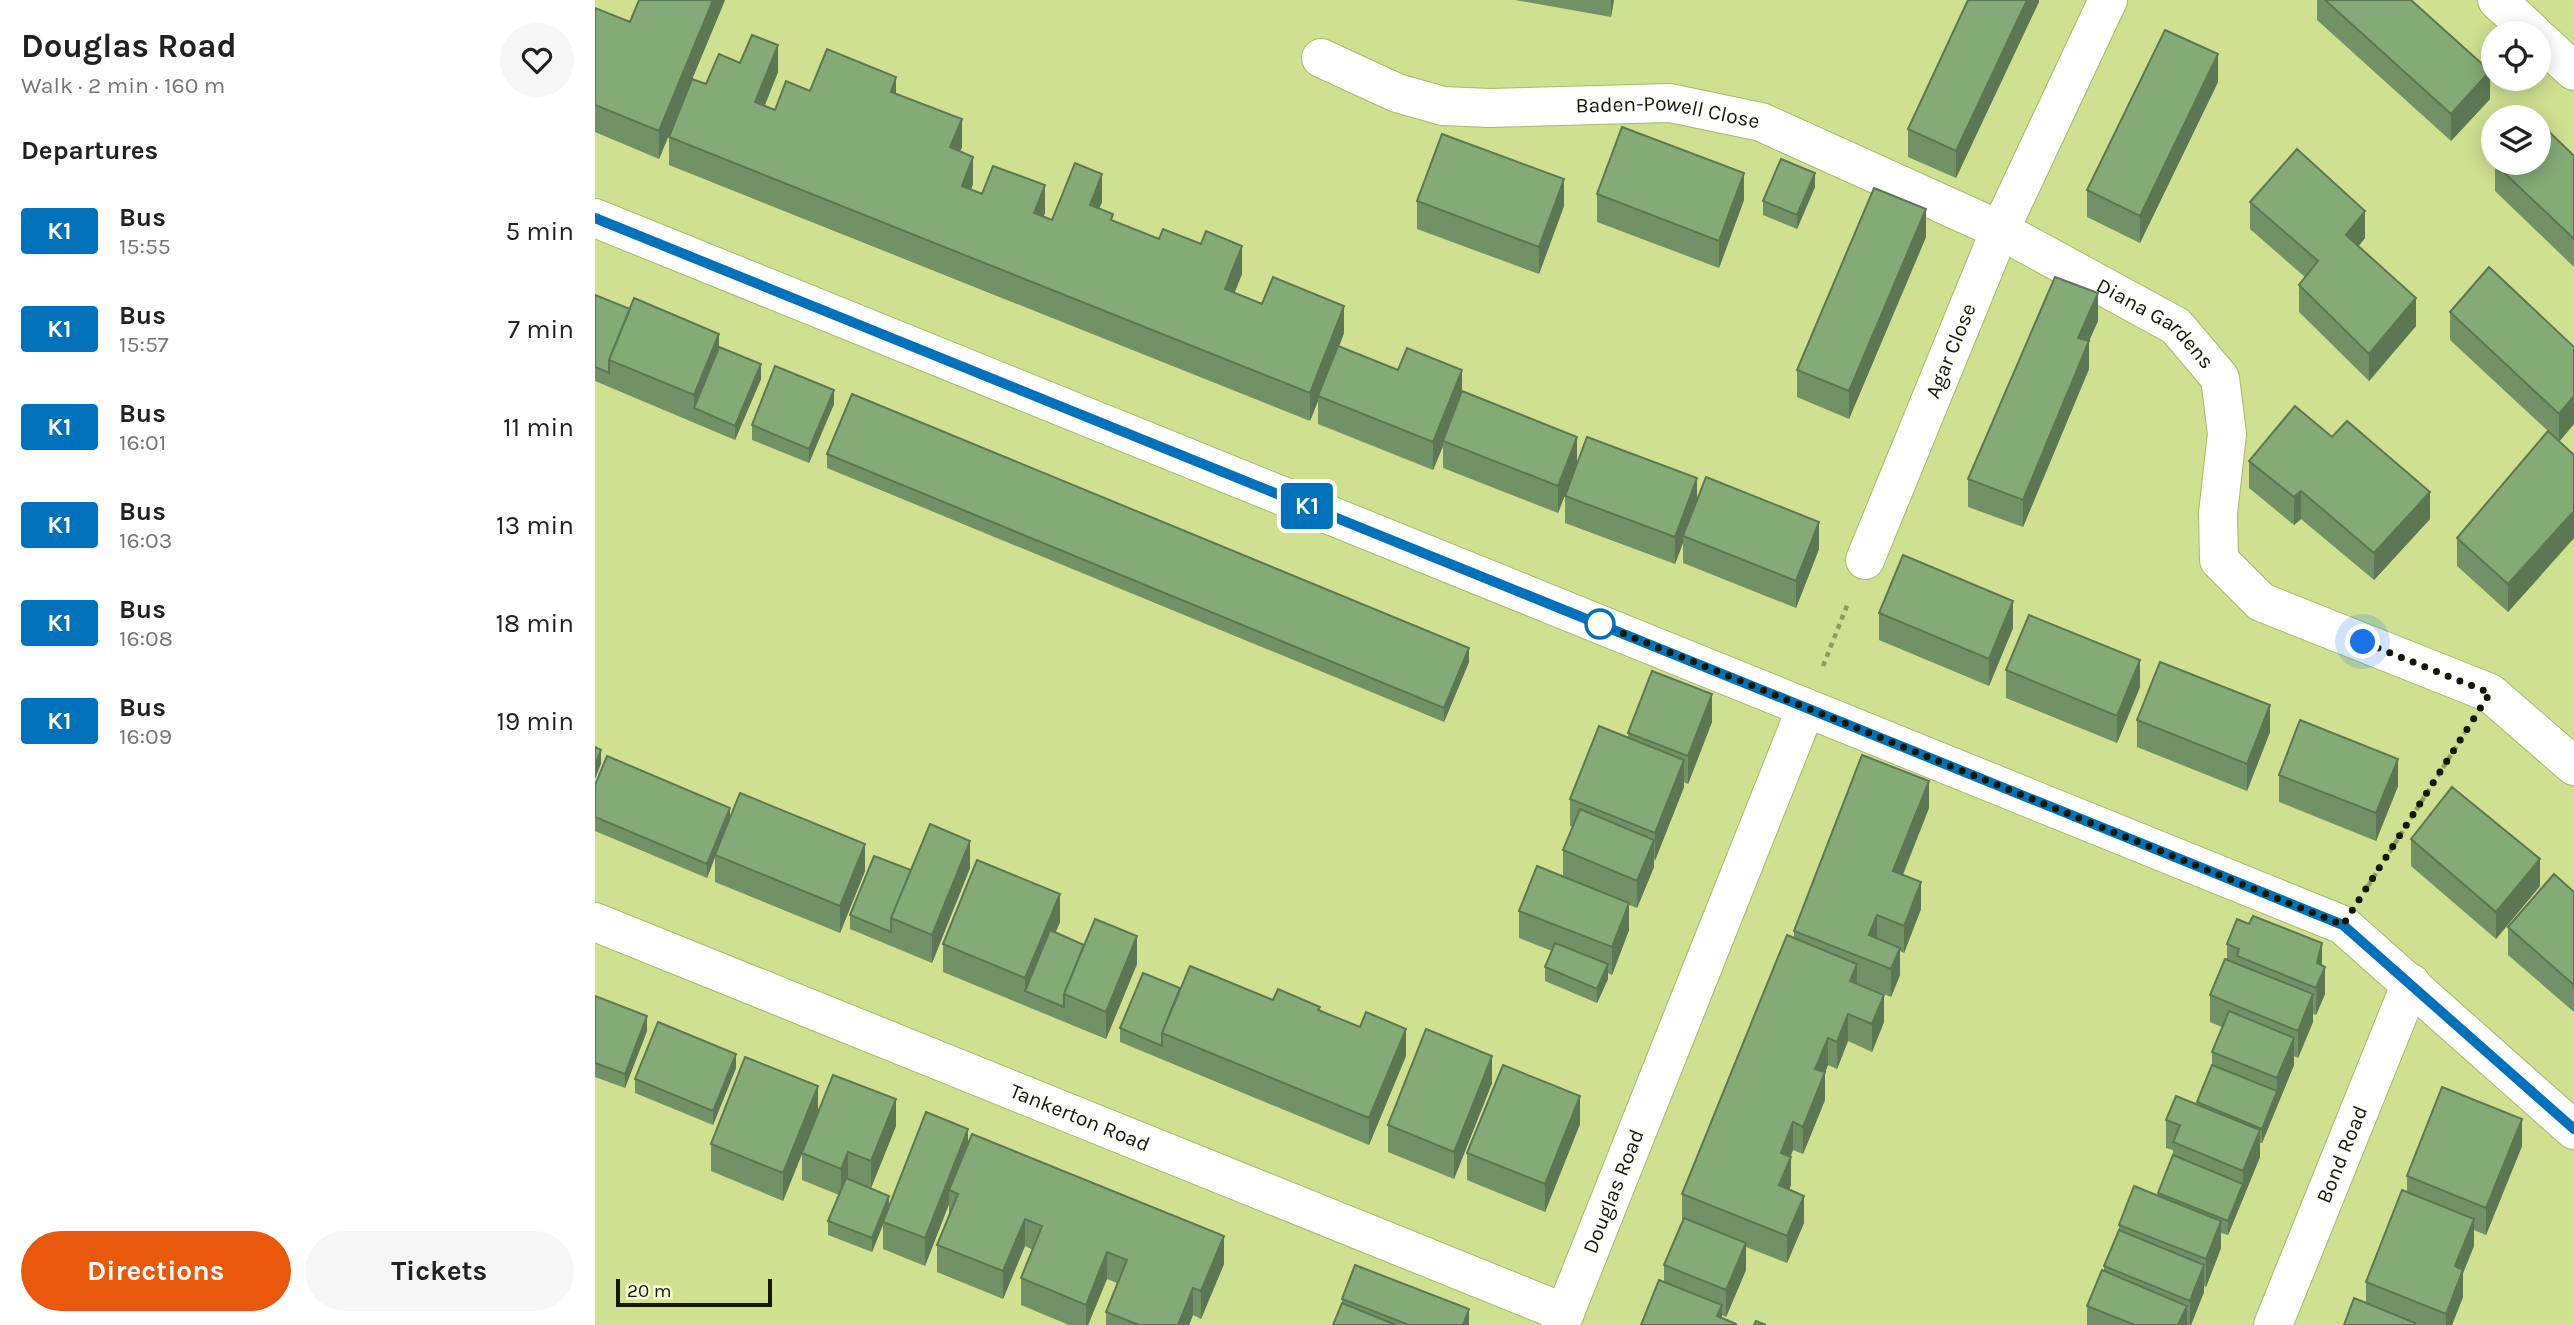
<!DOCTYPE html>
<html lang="en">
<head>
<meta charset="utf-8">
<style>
  body { margin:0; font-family:Karla,sans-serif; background:#f6f6f6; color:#202124; height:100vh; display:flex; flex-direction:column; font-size:26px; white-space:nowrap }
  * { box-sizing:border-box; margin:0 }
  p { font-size:23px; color:#757577 }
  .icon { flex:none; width:38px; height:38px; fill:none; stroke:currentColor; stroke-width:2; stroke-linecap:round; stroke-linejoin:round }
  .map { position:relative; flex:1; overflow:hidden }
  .details { display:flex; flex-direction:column; background:#fff; width:595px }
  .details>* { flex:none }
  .badge { padding:0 14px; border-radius:5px; font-size:24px; line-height:46px }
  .fabs { position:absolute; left:1886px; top:21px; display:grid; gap:14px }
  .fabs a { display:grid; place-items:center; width:70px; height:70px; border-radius:50%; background:#fff; box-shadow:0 4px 18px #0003; font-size:35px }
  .scale { position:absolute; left:21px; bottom:18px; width:156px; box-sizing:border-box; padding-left:7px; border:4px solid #131700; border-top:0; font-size:19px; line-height:24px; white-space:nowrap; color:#131700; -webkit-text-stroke:5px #f3fdd5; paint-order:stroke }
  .you { position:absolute; width:35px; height:35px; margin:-18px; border:5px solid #fff; border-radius:50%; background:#1a73e8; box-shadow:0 0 0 10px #1a73e833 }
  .map>.badge { position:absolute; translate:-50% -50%; box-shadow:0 0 0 4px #fff }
  h2 { padding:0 21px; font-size:26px; line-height:63px }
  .round { display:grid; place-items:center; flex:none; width:74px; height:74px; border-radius:37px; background:#f6f6f6 }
  .summary { display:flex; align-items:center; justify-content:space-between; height:119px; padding:0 21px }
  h1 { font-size:33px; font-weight:700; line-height:52px }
  .action { display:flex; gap:14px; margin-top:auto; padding:14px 21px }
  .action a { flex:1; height:80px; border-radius:42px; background:#ea580c; color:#fff; font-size:28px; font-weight:700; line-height:80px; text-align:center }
  .action a+a { background:#f6f6f6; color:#202124 }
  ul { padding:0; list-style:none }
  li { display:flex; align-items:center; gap:21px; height:98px; padding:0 21px }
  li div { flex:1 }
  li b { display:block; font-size:26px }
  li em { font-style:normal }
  li .badge { min-width:77px; font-weight:700; text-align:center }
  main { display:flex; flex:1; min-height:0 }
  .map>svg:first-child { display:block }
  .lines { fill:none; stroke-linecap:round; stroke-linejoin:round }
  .minor-casing { stroke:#a8b869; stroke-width:40 }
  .tertiary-casing { stroke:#a8b869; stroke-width:40 }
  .path { stroke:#8f9c5f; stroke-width:4.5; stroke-dasharray:5 5; stroke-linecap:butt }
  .minor { stroke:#fff; stroke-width:38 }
  .tertiary { stroke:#fff; stroke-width:38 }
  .wall { fill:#719266 }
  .shaded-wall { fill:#5c7753 }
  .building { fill:#83aa77; stroke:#5c7753; stroke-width:2 }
  .line-casing { stroke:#fff; stroke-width:16 }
  .line { stroke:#0072bc; stroke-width:10 }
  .walk { stroke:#131700; stroke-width:7; stroke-dasharray:0 12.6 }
  .stop-dot { fill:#fff; stroke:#0072bc; stroke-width:3.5 }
  .labels { text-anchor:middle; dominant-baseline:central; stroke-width:5; stroke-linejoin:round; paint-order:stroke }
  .street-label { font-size:21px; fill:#131700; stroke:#f3fdd5 }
</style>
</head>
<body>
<main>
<section class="details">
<div class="summary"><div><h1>Douglas Road</h1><p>Walk · 2 min · 160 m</p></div><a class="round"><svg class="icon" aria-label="heart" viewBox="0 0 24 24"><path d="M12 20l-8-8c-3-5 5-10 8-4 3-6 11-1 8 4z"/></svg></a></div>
<h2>Departures</h2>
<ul>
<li><span class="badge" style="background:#0072bc;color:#fff">K1</span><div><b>Bus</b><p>15:55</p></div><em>5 min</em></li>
<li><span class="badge" style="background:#0072bc;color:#fff">K1</span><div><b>Bus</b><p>15:57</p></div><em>7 min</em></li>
<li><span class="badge" style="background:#0072bc;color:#fff">K1</span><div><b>Bus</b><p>16:01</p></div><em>11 min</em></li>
<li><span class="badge" style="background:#0072bc;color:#fff">K1</span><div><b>Bus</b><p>16:03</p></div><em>13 min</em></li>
<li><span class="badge" style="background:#0072bc;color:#fff">K1</span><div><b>Bus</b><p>16:08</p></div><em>18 min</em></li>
<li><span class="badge" style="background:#0072bc;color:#fff">K1</span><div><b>Bus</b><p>16:09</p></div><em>19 min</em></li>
</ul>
<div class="action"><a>Directions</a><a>Tickets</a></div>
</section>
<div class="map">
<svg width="1979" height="1325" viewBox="0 0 1979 1325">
  <rect width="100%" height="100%" fill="#cfe090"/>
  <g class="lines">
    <!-- minor casing -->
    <g class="minor-casing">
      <g id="minor">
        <path d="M1902 0 1938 33"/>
        <path d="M1944 39 1979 71"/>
        <path id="s1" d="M726 58 802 93 848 106 895 108 1075 103 1166 122 1405 230 1581 326 1625 378 1632 434 1623 513 1624 560 1666 602 1895 693 1979 766"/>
        <path id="s2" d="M1270 560 1405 230 1513 0"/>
        <path id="s3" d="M0 922 970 1313"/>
        <path id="s4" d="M965 1325 1211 708"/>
        <path id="s5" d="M1678 1325 1816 983"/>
      </g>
    </g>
    <!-- tertiary casing -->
    <g class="tertiary-casing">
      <path id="tertiary" d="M0 218 1748 925 1979 1130"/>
    </g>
    <!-- path -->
    <path class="path" d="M1228 666 1253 603
      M1773 886 1870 733"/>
    <!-- minor -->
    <use href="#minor" class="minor"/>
    <!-- tertiary -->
    <use href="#tertiary" class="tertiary"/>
  </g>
  <!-- wall -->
  <path class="wall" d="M130 0 64 159 0 132V8L35 22Z
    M920 0H1019L1016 17Z
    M1444 0 1361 178 1313 157V129Z
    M1722 0H1816L1895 99 1856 141 1722 20Z
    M145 63 183 72 170 105 180 110 215 91 301 94 367 147 365 151 378 184 376 189 450 213 448 217 457 220 507 202 504 208 518 221 647 274 639 293 749 333 744 347 803 370 867 391 982 464 1102 500 1224 549 1201 608 1088 563V543L1080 564 970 523V496L976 480 963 513 848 468V446L838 470 723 424V401L715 421 74 165V137L111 84Z
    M1623 82 1545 243 1492 217V190Z
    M1979 156V267L1900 191V164Z
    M1220 187 1202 229 1168 215V201Z
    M1002 194 1149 200 1124 268 1002 222Z
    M822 201 969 206 944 274 822 229Z
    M1655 202 1770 238 1763 246 1821 326 1774 381 1704 312V285L1710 277 1655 229Z
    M1331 237 1254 419 1202 397V370Z
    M0 295 124 347 166 379 140 440 0 381Z
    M1855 312 1979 347 1964 441 1979 455V538L1913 612 1862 566V538L1953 431 1855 340Z
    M1503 321 1494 341V369L1428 527 1373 507V479Z
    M239 404 214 463 157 440V425Z
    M232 454 874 662 849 722 232 468Z
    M1654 461 1835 519 1779 580 1706 519 1699 525 1654 488Z
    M1284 613 1418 628 1394 686 1284 640Z
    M1411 670 1545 687 1522 743 1411 698Z
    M1542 720 1675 732 1652 791 1542 747Z
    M1117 722 1093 784 1089 782V787L1059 861V867L1042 908 1034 905V930L1017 975 1013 973V979L1002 1003 950 981V967L957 951 924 938V911L968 877V850L978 827 975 826V799L1033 737V733Z
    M1684 775 1803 786 1781 841 1684 802Z
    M0 785 135 818 270 871 245 933 120 882V857L112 878 0 831Z
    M1334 808 1308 875 1326 909 1309 953 1305 951V975L1296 997 1262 983 1289 1022 1277 1052 1253 1041 1242 1069 1233 1065 1230 1072V1100L1208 1154 1198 1150 1195 1157 1196 1185 1194 1189 1209 1223 1192 1263 1151 1247V1270L1131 1317 1127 1315V1318L1046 1325 1069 1283V1265L1087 1221V1194L1199 938V931Z
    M1816 839 1945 886 1901 939 1816 866Z
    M375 868 337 963 255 929V915L316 870Z
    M1979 892V1012L1913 955V927Z
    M465 922 460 933 489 945 542 964 511 1039 348 972V944Z
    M1632 944 1727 965 1730 994 1721 1015 1718 1014V1022L1703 1058 1699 1056V1065L1667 1143H1665V1157L1633 1235 1626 1233V1248L1611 1287 1609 1286V1292L1596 1325H1492V1306L1509 1271V1266L1524 1230V1225L1563 1195V1193L1578 1155V1150L1571 1148V1120L1602 1104 1617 1065V1052L1627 1027 1615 1022V995L1632 959Z
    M585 988 678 1000 725 1011 765 1027 811 1056 774 1145 525 1042V1028Z
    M0 996 52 1031 30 1088 0 1077Z
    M141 1068 118 1125 40 1093V1079Z
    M897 1083 859 1179 793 1152V1125Z
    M223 1113 301 1126 276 1188 294 1207 373 1144 629 1264 606 1319 598 1315 594 1325H511V1312L522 1283 512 1279 493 1325H474L426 1305V1278L438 1250 430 1246 408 1299 342 1272V1245L354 1215V1204L330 1266 288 1249V1224L277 1252 233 1235V1221L244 1195 207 1180V1154L188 1201 116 1171V1144Z
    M985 1124 950 1212 872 1180V1153Z
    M1927 1146 1891 1235 1879 1230V1246L1868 1273V1297L1857 1325H1749L1771 1303V1282L1812 1192V1176Z
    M747 1299 874 1325H738L747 1303Z"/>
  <!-- shaded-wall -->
  <path class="shaded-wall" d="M118 0H130L64 159V131Z
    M1016 0H1019L1016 17Z
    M1432 0H1444V2L1361 178V151Z
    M183 45V72L160 129V102Z
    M1623 54V82L1545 243V216Z
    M1895 71V99L1856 141V114Z
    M301 77V104L296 92Z
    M367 119V147L355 175V147Z
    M378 157V184L367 213V186Z
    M1149 173V200L1124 268V241Z
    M1220 173V187L1202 229V215Z
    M507 174V202L495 232V205Z
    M969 179V206L944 274V247Z
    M450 185V213L439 241V213Z
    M1331 209V237L1254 419V391Z
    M1770 211V238L1751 262V235Z
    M647 246V274L630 317V289Z
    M1503 293V321L1483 365V338Z
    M1821 298V326L1774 381V354Z
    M749 306V333L724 397 723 396V401L715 421V393Z
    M124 334V362L99 408V395Z
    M1494 341V369L1428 527V500Z
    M166 364V379L140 440V426Z
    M867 370V397L848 441V446L838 470V442Z
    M239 390V404L214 463V449Z
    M1979 396V424L1964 442V414Z
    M982 437V464L963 513V486Z
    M1102 478V506L1088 536V543L1080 564V537Z
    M1706 491V519L1699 525V497Z
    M1835 492V519L1779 580V553Z
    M1979 511V538L1913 612V584Z
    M1224 522V549L1201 608V581Z
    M1418 601V628L1394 686V659Z
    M874 648V662L849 722V708Z
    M1545 660V687L1522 743V716Z
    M1117 694V722L1093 784V756Z
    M1675 705V732L1652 791V764Z
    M6 750V764L0 779V765Z
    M1803 759V786L1781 841V813Z
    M1089 760V787L1060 861V833Z
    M1334 781V808L1298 898V871Z
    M135 808V822L120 855V857L112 878V864Z
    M1059 840V867L1042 908V881Z
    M375 841V868L337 963V935Z
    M270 844V871L245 933V906Z
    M1945 859V886L1901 939V912Z
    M1326 882V909L1309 953V926Z
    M465 894V922L435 993 430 991V978Z
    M1034 903V930L1017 975V947Z
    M1282 915V942L1274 963V935Z
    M542 936V964L511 1039V1012Z
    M1727 943V970L1730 967V994L1721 1015 1722 963Z
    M1305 948V975L1296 997V969Z
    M1013 964V979L1002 1003V989Z
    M1262 964V992L1255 981Z
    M1718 994V1022L1703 1058V1031Z
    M1289 995V1022L1277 1052V1024Z
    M1253 1014V1041L1242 1069V1042Z
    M52 1016V1031L30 1088V1074Z
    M811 1029V1056L774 1145V1118Z
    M1233 1038V1065L1220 1096V1069Z
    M1699 1038V1065L1667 1143V1129L1682 1091V1078Z
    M141 1054V1068L118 1125V1111Z
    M897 1056V1083L859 1179V1152Z
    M1230 1072V1100L1208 1154V1127Z
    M223 1086V1114L188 1201V1173Z
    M985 1096V1124L950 1212V1184Z
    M301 1099V1126L276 1188V1161Z
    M1927 1119V1146L1891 1235V1208Z
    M1198 1122V1150L1186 1180V1153Z
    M373 1129V1156L354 1190V1204L330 1266V1238Z
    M1665 1130V1157L1633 1235V1221L1648 1184V1171Z
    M253 1152V1179L246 1196V1169Z
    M1196 1157V1185L1184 1213V1185Z
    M294 1196V1210L277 1252V1238Z
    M1209 1196V1223L1192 1263V1236Z
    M430 1219V1246L408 1299V1271Z
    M1879 1219V1246L1868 1273V1297L1857 1325H1851V1314L1860 1266Z
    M1626 1221V1248L1611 1287V1259Z
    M629 1236V1264L606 1319V1291Z
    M1151 1243V1270L1131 1317V1290Z
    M512 1252V1279L493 1325H491V1305Z
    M1609 1265V1292L1596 1325H1595V1301Z
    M598 1288V1315L594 1325H583Z
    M1127 1305V1325L1122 1316Z
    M1592 1306V1325H1583Z
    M874 1309V1325H868Z"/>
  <!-- building -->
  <path class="building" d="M44 0H118L64 131 0 105V8L35 22Z
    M1373 0H1432L1361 151 1313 129Z
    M1730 0H1816L1895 71 1856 114Z
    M1570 30 1623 54 1545 216 1492 190Z
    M157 35 183 45 160 102 180 110 191 81 215 91 232 49 301 77 296 92 367 119 355 147 378 157 367 186 387 194 398 166 450 185 439 213 457 220 480 163 507 174 495 205 518 214 516 220 564 239 568 229 606 244 611 231 647 246 630 289 667 304 678 277 749 306 715 393 74 137 97 79 111 84 124 54 145 63Z
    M1944 122 1979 156V239L1900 164 1902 163H1944Z
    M1027 127 1149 173 1124 241 1002 194Z
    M847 134 969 179 944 247 822 201Z
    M1702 149 1770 211 1751 235 1821 298 1774 354 1704 285 1723 261 1655 202Z
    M1186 159 1220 173 1202 215 1168 201Z
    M1279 188 1331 209 1254 391 1202 370Z
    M1894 267 1979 347V396L1964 414 1855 312Z
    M1460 277 1503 293 1483 338 1494 341 1428 500 1373 479Z
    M0 295 35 309 14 360V373L0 367Z
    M39 298 124 334 99 395 14 360Z
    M743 346 803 370 812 348 867 370 838 442 723 396Z
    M124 347 166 364 140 426 99 408Z
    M180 366 239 390 214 449 157 425Z
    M867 391 982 437 963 486 848 441Z
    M257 394 874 648 849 708 232 454Z
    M1700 406 1737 437 1752 421 1835 492 1779 553 1706 491 1699 497 1654 461Z
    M1953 431 1979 455V511L1913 584 1862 538Z
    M992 437 1102 478 1080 537 970 496Z
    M1111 477 1224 522 1201 581 1088 536Z
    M1308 555 1418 601 1394 659 1284 613Z
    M1434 615 1545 660 1522 716 1411 670Z
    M1565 662 1675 705 1652 764 1542 720Z
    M1057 671 1117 694 1093 756 1033 733Z
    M1705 720 1803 759 1781 813 1684 775Z
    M1004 726 1089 760 1060 833 975 799Z
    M0 747 6 750 0 765Z
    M1267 755 1334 781 1298 871 1326 882 1309 926 1282 915 1274 935 1305 948 1296 969 1199 931Z
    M12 756 135 808 112 864 0 817V785Z
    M1857 787 1945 859 1901 912 1816 839Z
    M145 793 270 844 245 906 120 855Z
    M985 809 1059 840 1042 881 968 850Z
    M335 824 375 841 337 935 296 918Z
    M279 856 316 870 296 918V932L255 915Z
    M382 860 465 894 430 978 348 944Z
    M942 866 1034 903 1017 947 924 911Z
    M1959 874 1979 892V985L1913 927Z
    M1658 916 1727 943 1722 963 1730 967 1721 988 1642 956 1644 949 1632 944 1642 919 1654 924Z
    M500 919 542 936 511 1012 469 994Z
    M455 930 489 945 469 994V1007L430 991Z
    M1192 935 1262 964 1255 981 1289 995 1277 1024 1253 1014 1242 1042 1233 1038 1220 1069 1230 1072 1208 1127 1198 1122 1186 1153 1196 1157 1184 1185 1209 1196 1192 1236 1087 1194Z
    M960 943 1013 964 1002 989 950 967Z
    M1630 959 1718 994 1703 1031 1615 995Z
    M595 966 678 1000 683 989 725 1007 723 1010 765 1027 771 1012 811 1029 774 1118 567 1033Z
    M548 973 585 988 567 1033V1046L525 1028Z
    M0 996 52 1016 30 1074 0 1063Z
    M1634 1011 1699 1038 1682 1078 1617 1052Z
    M63 1022 141 1054 118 1111 40 1079Z
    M831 1029 897 1056 859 1152 793 1125Z
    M150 1057 223 1086 188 1173 116 1144Z
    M908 1065 985 1096 950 1184 872 1153Z
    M1617 1065 1682 1091 1667 1129 1602 1102Z
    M238 1075 301 1099 276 1161 253 1152 246 1169 207 1153Z
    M1847 1087 1927 1119 1891 1208 1812 1176Z
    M1581 1096 1665 1130 1648 1171 1578 1142 1585 1125 1571 1120Z
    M331 1112 373 1129 330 1238 288 1222Z
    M377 1134 629 1236 606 1291 598 1288 583 1325H544L511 1312 532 1260 512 1252 491 1305 426 1278 447 1226 430 1219 408 1271 342 1245 363 1194 354 1190Z
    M1578 1155 1648 1184 1633 1221 1563 1193Z
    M251 1178 294 1196 277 1238 233 1221Z
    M1539 1186 1626 1221 1611 1259 1524 1225Z
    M1807 1190 1879 1219 1860 1266 1868 1270 1851 1314 1771 1282Z
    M1089 1218 1151 1243 1131 1290 1069 1265Z
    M1524 1230 1609 1265 1595 1301 1509 1266Z
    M760 1265 874 1309 868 1325H814L747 1299Z
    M1507 1270 1592 1306 1583 1325H1540L1492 1306Z
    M1064 1280 1127 1305 1122 1316 1141 1324V1325H1046Z
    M1759 1298 1820 1323 1819 1325H1749Z
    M747 1303 801 1325H738Z
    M1161 1321 1171 1325H1159Z"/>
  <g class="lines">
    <!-- line casing -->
    <g class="line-casing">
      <path id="line" d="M0 218 1748 925 1979 1129"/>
    </g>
    <!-- line -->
    <use href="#line" class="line"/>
    <!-- walk -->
    <path class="walk" d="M1005 624 1748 925 1895 693 1768 642"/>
  </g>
  <!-- markers -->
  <circle class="stop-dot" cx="1005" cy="624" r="14"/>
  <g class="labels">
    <!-- street labels -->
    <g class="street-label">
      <text stroke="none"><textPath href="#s1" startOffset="357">Baden-Powell Close</textPath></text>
      <text stroke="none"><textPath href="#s1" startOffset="896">Diana Gardens</textPath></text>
      <text stroke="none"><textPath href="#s2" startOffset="226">Agar Close</textPath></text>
      <text stroke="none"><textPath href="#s3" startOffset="523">Tankerton Road</textPath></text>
      <text stroke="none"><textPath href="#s5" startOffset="184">Bond Road</textPath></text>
      <text stroke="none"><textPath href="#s4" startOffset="144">Douglas Road</textPath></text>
    </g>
  </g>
</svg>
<div class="fabs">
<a><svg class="icon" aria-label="locate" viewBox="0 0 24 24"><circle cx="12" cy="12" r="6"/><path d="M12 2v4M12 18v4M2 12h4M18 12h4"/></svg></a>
<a><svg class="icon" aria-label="layers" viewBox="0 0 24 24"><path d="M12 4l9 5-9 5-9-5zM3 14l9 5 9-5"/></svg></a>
</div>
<div class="scale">20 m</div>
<div class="you" style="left:1768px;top:642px"></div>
<b class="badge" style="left:712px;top:506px;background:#0072bc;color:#fff">K1</b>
</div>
</main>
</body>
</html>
